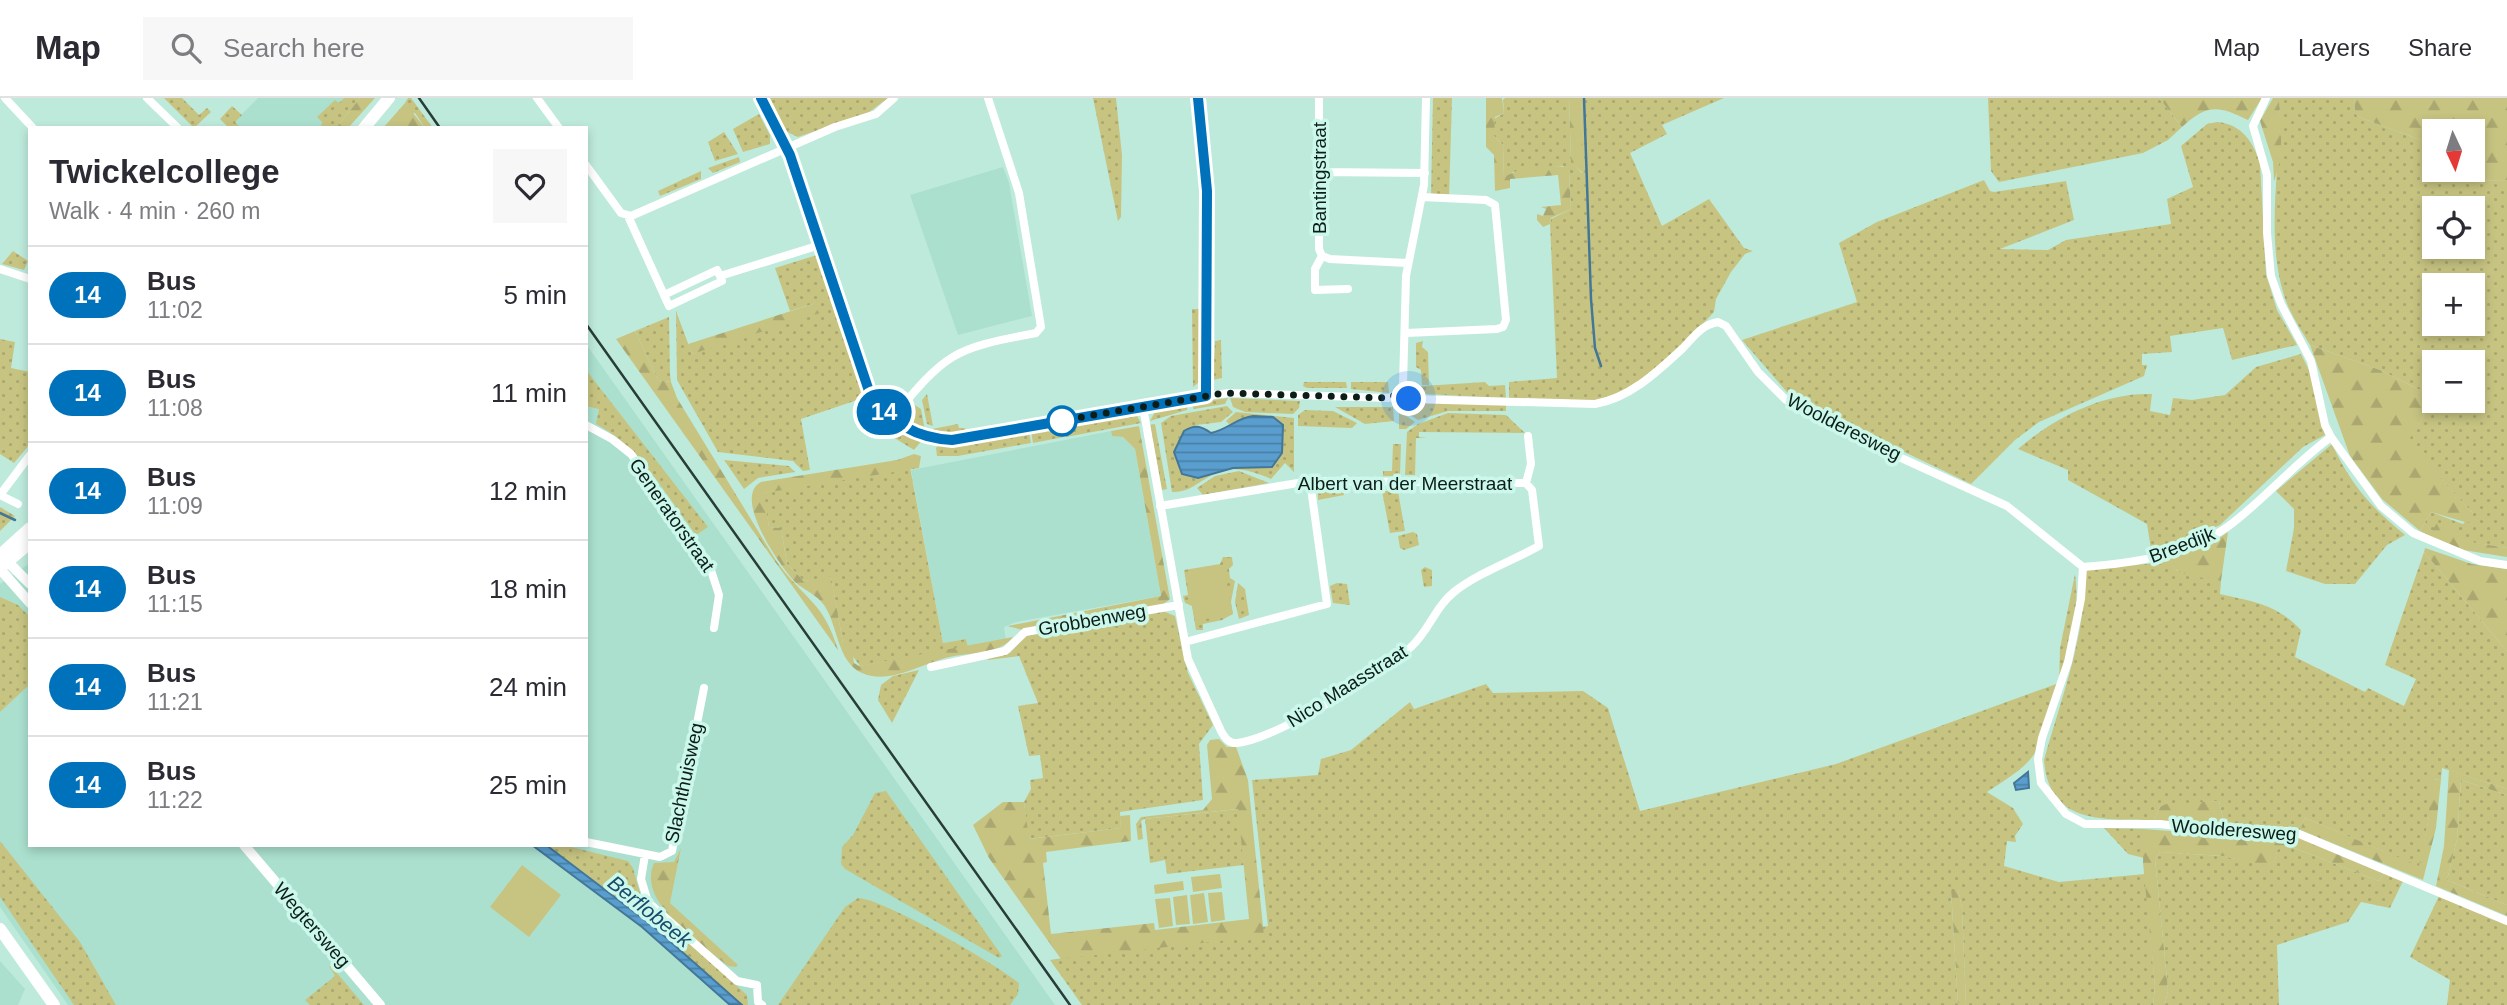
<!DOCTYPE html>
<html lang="en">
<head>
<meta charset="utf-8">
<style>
  body { margin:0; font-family:Helvetica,sans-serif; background:#f7f7f7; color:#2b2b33; height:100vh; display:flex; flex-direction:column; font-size:26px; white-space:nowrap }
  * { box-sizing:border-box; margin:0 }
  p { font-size:23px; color:#7c7c81 }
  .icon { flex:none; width:38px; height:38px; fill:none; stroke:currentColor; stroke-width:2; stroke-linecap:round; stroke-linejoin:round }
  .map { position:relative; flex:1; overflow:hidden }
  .panel { position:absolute; left:28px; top:28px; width:560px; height:721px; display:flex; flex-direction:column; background:#fff; border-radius:0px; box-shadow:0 4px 10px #0003 }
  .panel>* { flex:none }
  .badge { padding:0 14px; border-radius:23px; font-size:24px; line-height:46px }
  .needle { width:46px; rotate:176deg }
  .controls { position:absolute; left:2422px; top:21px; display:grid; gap:14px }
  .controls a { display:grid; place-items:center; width:63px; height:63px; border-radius:0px; background:#fff; box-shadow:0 4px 10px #0003; font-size:35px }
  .you { position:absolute; width:35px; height:35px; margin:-18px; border:5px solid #fff; border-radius:50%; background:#1a73e8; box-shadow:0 0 0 10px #1a73e833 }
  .map>.badge { position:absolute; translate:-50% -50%; box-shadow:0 0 0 4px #fff }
  .round { display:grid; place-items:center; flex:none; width:74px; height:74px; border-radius:0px; background:#f7f7f7 }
  .head { display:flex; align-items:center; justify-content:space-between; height:119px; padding:0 21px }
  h1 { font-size:33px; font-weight:700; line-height:52px }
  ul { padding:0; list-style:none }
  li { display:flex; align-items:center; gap:21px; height:98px; padding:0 21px; border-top:2px solid #e1e1e2 }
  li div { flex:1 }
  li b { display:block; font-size:26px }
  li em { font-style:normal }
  li .badge { min-width:77px; font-weight:700; text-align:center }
  header { display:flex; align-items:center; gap:42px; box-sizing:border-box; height:98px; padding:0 35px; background:#fff; border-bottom:2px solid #e1e1e2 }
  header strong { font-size:33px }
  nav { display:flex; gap:38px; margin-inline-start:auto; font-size:24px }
  .search { width:490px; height:63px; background:#f7f7f7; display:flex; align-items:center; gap:18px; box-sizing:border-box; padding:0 24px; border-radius:0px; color:#7c7c81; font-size:26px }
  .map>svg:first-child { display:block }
  .built { fill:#abe0cf }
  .green { fill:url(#green-dots); fill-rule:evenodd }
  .forest { fill:url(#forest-firs) }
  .pitch { fill:#c7c482 }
  .water { fill:url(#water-rules); stroke:#437798; stroke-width:2 }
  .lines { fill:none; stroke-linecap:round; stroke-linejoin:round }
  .stream { stroke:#437798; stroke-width:2.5 }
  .street { stroke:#fff; stroke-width:8 }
  .secondary { stroke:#fff; stroke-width:10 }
  .primary { stroke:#fff; stroke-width:12 }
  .rail { stroke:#283d37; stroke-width:2.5 }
  .line-casing { stroke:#fff; stroke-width:16 }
  .line { stroke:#0072bc; stroke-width:10 }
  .walk { stroke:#0c1d18; stroke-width:7; stroke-dasharray:0 12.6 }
  .stop-dot { fill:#fff; stroke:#0072bc; stroke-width:3.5 }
  .labels { text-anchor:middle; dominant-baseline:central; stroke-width:7; stroke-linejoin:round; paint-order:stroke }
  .street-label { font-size:19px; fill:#0c1d18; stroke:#cbf8ea }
  .water-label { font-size:21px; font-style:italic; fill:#174a6c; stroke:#cbf8ea }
</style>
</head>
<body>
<header>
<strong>Map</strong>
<div class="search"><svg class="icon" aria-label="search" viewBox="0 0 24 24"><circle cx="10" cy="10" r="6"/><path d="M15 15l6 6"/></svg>Search here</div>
<nav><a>Map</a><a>Layers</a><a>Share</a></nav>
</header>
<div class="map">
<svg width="2507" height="907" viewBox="0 0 2507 907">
  <defs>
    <pattern id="green-dots" width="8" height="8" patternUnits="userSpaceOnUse" patternTransform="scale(1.75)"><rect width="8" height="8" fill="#c7c482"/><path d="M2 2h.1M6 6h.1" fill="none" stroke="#aaa870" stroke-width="1.8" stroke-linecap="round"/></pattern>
    <pattern id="forest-firs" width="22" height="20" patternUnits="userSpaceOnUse" patternTransform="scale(1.75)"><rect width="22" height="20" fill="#c7c482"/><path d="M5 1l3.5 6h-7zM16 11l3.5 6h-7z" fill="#aaa870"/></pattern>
    <pattern id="water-rules" width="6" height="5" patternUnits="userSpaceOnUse" patternTransform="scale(1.75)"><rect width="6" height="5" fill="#5a9ecf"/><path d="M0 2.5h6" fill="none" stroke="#4980a7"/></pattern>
  </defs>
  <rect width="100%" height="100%" fill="#beeadc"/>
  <!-- built -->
  <path class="built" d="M258 0H351L329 30H228Z
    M1003 69 1009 85 1032 218 958 237 910 97Z
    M586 246 1055 907H68L0 809V486L30 465V747H586Z
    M1111 333 1112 338 1123 339 1135 351 1161 498 1016 524 1004 529 1006 543 968 549 966 541 943 545 911 372Z
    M0 863 25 891 18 907H0Z"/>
  <!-- green -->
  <path class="green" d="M164 0H182L199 17 207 10 211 14 194 30Z
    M344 0H360L336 30H321L322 24 317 19 335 2 339 5Z
    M408 0H411L433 30H425L415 15 412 16 405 5Z
    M767 0H888L868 15 798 39 787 34Z
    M1093 0H1116L1122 57 1121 119 1118 123Z
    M1433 0H1452L1449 101 1431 98Z
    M1505 0H1569L1571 64 1582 75 1581 0H1724L1662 27 1667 36 1630 55 1662 128 1709 101 1744 150 1753 153 1745 156 1731 174 1716 201 1714 214 1684 246 1627 294 1599 303 1509 300V284L1557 280 1550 126 1551 121 1571 111 1569 74 1563 68 1513 74 1503 81 1504 48 1494 38V21L1504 15 1503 2Z
    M1988 0H2159L2182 29 2168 42 2143 55 1999 84 1991 73Z
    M2279 0H2354L2355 15 2359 19 2434 47V72H2448L2451 83 2507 82V450L2429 438 2420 433 2431 414 2463 426 2473 415 2406 345 2423 319 2430 297 2380 272 2310 247C2300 230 2288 213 2283 194 2265 132 2282 64 2279 0ZM2434 110H2473V149H2434ZM2434 187H2473V226H2434ZM2434 264H2473V303H2434Z
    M232 8 242 17 235 24 241 30H229L220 21Z
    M759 16 770 37V46L743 54 733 31Z
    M2217 24C2242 26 2253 44 2260 65L2266 176 2277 212 2297 247 2232 262 2223 230 2170 238 2172 254 2142 256V267H2147L2144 278 2039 324 2015 342 1971 386 1792 300 1742 242 1857 204 1839 145 1877 124 1984 82 1990 93 1994 94 2066 83 2074 122 2000 151 2048 152 2066 142 2171 126 2167 101 2193 89 2181 48 2207 26Z
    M724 34 738 56 715 63 708 44Z
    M739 59 740 64 713 75 708 70Z
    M701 73V81L660 98 658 93Z
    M13 153 28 163 24 172 2 166Z
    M817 157 866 299 801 321 810 372 803 373 793 363 718 354 677 282 676 213 692 256 816 205 790 213 775 170Z
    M1192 211H1199V232L1202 235 1199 239V284L1193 289Z
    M669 219 670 276 671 284 658 282 635 233Z
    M0 241 15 244 11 270 30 274V346L14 365 0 356Z
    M1221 242 1222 280 1213 282 1215 243Z
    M1423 243 1422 249 1428 254 1429 287H1422L1421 272 1416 269V245Z
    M2301 256 2314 282 2325 337 2303 349 2220 427 2152 458 2147 426 2068 382V372L2018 351C2054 320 2103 294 2152 296L2150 313 2170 317 2173 300 2192 302 2225 297 2256 269Z
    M586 272 708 429 696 437C666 397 641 350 596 326L599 311 586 308Z
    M1304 284H1346L1347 290H1307L1303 288Z
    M1351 284H1388L1389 295 1351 291Z
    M1485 284 1489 288 1505 287 1506 300 1404 295 1407 289Z
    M927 296 933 328 927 326 922 302Z
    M1228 300 1225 306 1194 311 1190 305Z
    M1230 300 1300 303 1299 310 1293 316 1245 314 1233 309Z
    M1400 302 1506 307V313H1448L1418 322 1399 310Z
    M910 304 921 311 925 333 904 322 903 315Z
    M1188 306 1187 312 1150 323 1156 312Z
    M1227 308 1233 314 1221 324 1196 327 1179 372 1211 373 1230 369 1283 328 1269 319 1229 326 1226 323 1236 314 1294 320V374L1285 365 1271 381C1252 373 1232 366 1212 377 1198 384 1189 395 1172 394L1161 325 1171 318Z
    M1335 309H1393L1394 323 1365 326Z
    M874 310 896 331 922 342 914 352 888 336 868 315Z
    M1305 312 1333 313 1357 325 1352 330 1298 328V317Z
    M1399 313 1415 324 1406 331H1399Z
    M1448 315 1506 317 1525 335 1419 334V339L1427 340H1416L1415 377H1405L1407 334 1418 326Z
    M1130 316 1137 318 1141 325 1066 339 1064 327 1118 321Z
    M958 326 959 330H965L966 335 930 334 932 331Z
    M1155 326 1167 391 1162 392 1150 327Z
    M1050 330H1063L1064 339 1033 345 1031 333Z
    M1029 334 1031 345 958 358H937L936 350 939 346 966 348 1008 337 1024 338Z
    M1393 346H1401L1400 378H1383V373H1392Z
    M2332 346C2351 387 2371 409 2405 437L2387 447 2355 486H2325L2286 473 2294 430V411L2276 393Z
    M724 362 789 368 795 374 758 380 744 391Z
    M910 369 943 545 966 541 968 549 860 568 843 545 831 479 804 483 787 466 781 430 769 429 763 395Z
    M1239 373 1269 385 1203 397 1197 390 1215 378Z
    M1326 387H1344V397L1318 402V392Z
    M1382 393H1398L1405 433 1390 435Z
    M0 409 15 418 0 433Z
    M1413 434 1417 436 1419 447 1404 452 1400 450 1398 438Z
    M2424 454 2507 553V691L2442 670 2441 681 2429 682V718L2420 769 2305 720 2300 732 2225 729 2219 703 2160 709 2154 722C2105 721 2049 728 2044 662 2062 598 2086 538 2085 470L2147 466 2170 461 2176 472 2221 483 2220 496C2255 504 2276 506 2301 532L2295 559 2365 594 2368 590 2404 608 2416 581 2385 567Z
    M1223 459H1232L1233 467 1229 471 1230 480 1235 483 1231 504 1233 516 1222 522 1203 526V532H1196L1192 508 1185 505 1183 498 1188 497 1184 472 1220 466Z
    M1425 469 1432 472V488L1424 489 1421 472Z
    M2075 476C2082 524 2062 578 2046 622 2043 632 2041 644 2036 653 2026 671 2003 683 1987 694L2013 710 2023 726 2015 738 2016 744 2007 743 2004 768 2059 784 2145 776 2155 889 2153 907H1966L1962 810 1958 791 1951 792 1958 907H1082L1050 862 1268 828 1252 682 1318 677 1321 661 1351 652 1410 604 1414 611 1486 586 1493 595 1583 593 1608 610 1640 713 1836 666 2059 585 2060 550Z
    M1238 485 1245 491 1249 517 1239 521 1235 504Z
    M1337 485 1347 486 1350 507 1333 505 1330 488Z
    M0 499 18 507 30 519V586L0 614Z
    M1163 513 1175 518 1188 575 1213 627 1199 646 1203 702 1120 714 1121 730 1028 741 1024 704 1031 691 1030 682 1043 680 1040 657 1029 658 1018 608 1038 605 1019 558 988 562 987 559 1010 555 1026 538Z
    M919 572 892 625 878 602 881 587 893 578Z
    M2461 682 2507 697V807L2447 782 2457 741Z
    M886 693 1002 858 999 860 845 771 841 766 842 749 853 737 875 695Z
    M1239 711 1244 767 1167 776 1165 762 1150 765 1145 721Z
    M2104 730 2144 731V760L2128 756Z
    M0 743 80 844 116 907H74L0 799Z
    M546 747H563L628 763 633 770 641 799 613 798Z
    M2289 748 2379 783 2384 775 2403 783 2390 810 2361 804 2348 824 2277 847 2279 907H2165L2168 891 2155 761 2160 754 2223 758 2273 769 2278 749Z
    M2439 798 2507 827V907H2447L2450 882 2410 859Z
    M858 800C884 801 996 866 1019 885L1018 896 1010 907H778L845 809Z
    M623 805 649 808 747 897 748 907H742Z
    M329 868H331L364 907H310L305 902 335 878Z"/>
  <!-- forest -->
  <path class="forest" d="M360 0H375L348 30H336Z
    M1486 0H1502L1504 15 1495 19 1494 38 1504 48 1503 80C1518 69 1548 67 1566 69L1569 74 1571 111 1551 120 1550 126 1543 129 1537 122V116L1543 118 1546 111 1541 109 1561 107 1558 77 1510 81V90L1495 93 1494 57 1486 49Z
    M1569 0H1581L1583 75 1571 65Z
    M2159 0H2262L2248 22C2218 7 2207 6 2182 29Z
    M2273 0H2279C2280 28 2285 57 2274 83L2273 64 2260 23Z
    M2354 0H2507V82L2451 83 2448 72H2473V33H2434V47L2359 19 2355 15Z
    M405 5 425 30H383Z
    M816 205 820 215 692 256 688 246Z
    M635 233 658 282 671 284 677 300 777 464C804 501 824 504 838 552L616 241Z
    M2310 247 2380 272 2430 297 2423 319 2407 345 2473 415 2468 425 2431 414 2420 433 2382 401 2350 358Z
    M1139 328 1170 501 1162 507 1022 532 1008 528 1161 498 1135 351 1123 339 1112 338 1111 333Z
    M914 356 921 358 919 370 764 395 769 429 781 430 787 466 804 483 831 478 843 545 852 551 854 565 859 568 1013 539C1002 555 972 555 954 558 926 563 890 588 862 575 837 564 838 527 824 507 817 497 804 492 795 484 779 467 732 399 761 384L897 362Z
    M2437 425 2461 434 2459 442 2507 450V459L2463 452 2429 438Z
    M2228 434 2221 483 2187 477 2173 470 2170 461 2215 443Z
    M2425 450 2472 466 2507 471V553L2424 454Z
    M1219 641 1227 649H1236L1248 682 1264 838 1061 861 989 760 973 727 1003 704H1024L1029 741 1121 730 1120 718 1130 717 1131 743 1046 754 1047 764 1043 765 1051 836 1154 825 1155 832 1249 821 1238 711 1144 721 1141 723 1143 741 1138 742 1136 726 1141 719 1203 712 1212 701 1207 647 1210 642Z
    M2449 672 2507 691V697L2461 682 2457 741 2447 782 2507 807V818L2436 788 2444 748Z
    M2441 681 2436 730 2423 782 2300 732 2305 720 2419 768 2429 718V682Z
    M2219 703 2225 729 2154 722 2160 709 2166 706Z
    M2144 731 2224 737 2286 736 2301 740 2384 775 2379 783 2289 748 2278 750 2273 770 2223 758 2160 754 2155 761 2168 891 2165 907H2153L2155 889 2143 765Z
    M681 750 670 805 738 867 736 869 728 868C701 845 636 805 654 765L674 764Z
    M1951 791H1958L1962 810 1966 907H1958Z"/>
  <!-- pitch -->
  <path class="pitch" d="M1223 467 1233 516 1195 523 1185 474Z
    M522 767 561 797 529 839 490 809Z
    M1220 776 1222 790 1193 794 1191 779Z
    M1183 783 1184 792 1155 796 1154 787Z
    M1222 794 1225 822 1211 824 1208 795Z
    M1204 795 1208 824 1193 826 1190 797Z
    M1187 797 1190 826 1176 827 1173 799Z
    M1170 800 1173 828 1159 830 1155 801Z"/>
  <!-- water -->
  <path class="water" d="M1253 318 1273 319 1283 327 1282 355 1272 369 1233 370 1198 380 1182 376 1174 354 1184 333C1195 326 1201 328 1211 335 1227 332 1236 320 1253 318Z
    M2028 674 2029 690 2016 692 2014 685Z
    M532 747H546L654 829 742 907H730L642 829Z"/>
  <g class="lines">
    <!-- stream -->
    <path class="stream" d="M1584 0 1591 201 1595 250 1601 268
      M0 415 15 422"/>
    <!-- street -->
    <path class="street" d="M5 0 33 30
      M147 0 178 30
      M537 0 559 30
      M1198 0 1207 93 1206 298 1229 295 1389 300 1399 295 1409 301 1595 306C1630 300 1657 274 1683 250 1694 239 1701 227 1718 224L1726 228 1758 274 1786 302 1888 354 2007 408 2083 469 2081 501 2068 564 2042 640 2038 661 2041 685 2066 716 2085 726H2160L2228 734 2292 733 2507 823
      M1319 0V151L1322 158
      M2266 0 2253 28 2267 77V135L2271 178 2281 206 2311 263 2325 327 2331 339 2381 408 2413 435 2480 463 2507 467
      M586 67 621 115 631 118 835 29 876 16 894 0
      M1319 74 1425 75
      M628 118 669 208 722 183 720 178 820 147
      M1322 158 1330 161 1407 165
      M1322 158 1315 171V192L1348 191
      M0 171 30 181
      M664 197 717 172 720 178
      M1406 235 1497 231 1503 229 1506 222 1495 107 1486 102 1422 99
      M1399 295 1403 286 1406 178 1424 87 1426 0
      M1143 309 1188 561 1221 633C1225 640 1229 646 1237 645 1276 641 1380 576 1411 549 1429 533 1435 509 1454 494 1478 475 1512 463 1539 448L1532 392 1526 385
      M891 321C947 255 950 251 1036 235L1041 229 1019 95 988 0
      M586 327 612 341 631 356 709 466 719 497 714 530
      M1526 385 1531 366 1528 338
      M0 397 30 357
      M0 397 18 406
      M1160 408 1310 383 1526 385
      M2083 469C2133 465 2188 458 2230 427 2266 400 2295 365 2331 339
      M1185 544 1327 506 1310 383
      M931 569 1005 553 1025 534 1179 507
      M586 744 660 759 672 753 704 590
      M645 757 641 781 648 804 737 883 757 887 758 904 762 907"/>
    <!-- secondary -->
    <path class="secondary" d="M761 0 791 57 870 296 882 313 901 327 925 338 952 342 1206 298
      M3 459 30 486
      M0 471 30 505
      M244 747 380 907"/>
    <!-- primary -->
    <path class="primary" d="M364 30 389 0
      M0 457 30 430
      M0 470 30 445
      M0 831 54 907"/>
    <!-- rail -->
    <path class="rail" d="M419 0 440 30
      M586 226 1070 907"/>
  </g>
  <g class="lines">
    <!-- line casing -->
    <g class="line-casing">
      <path id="line" d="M761 0 790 57 870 296C891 325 916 340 952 342L1206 298 1207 93 1198 0"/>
    </g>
    <!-- line -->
    <use href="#line" class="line"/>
    <!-- walk -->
    <path class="walk" d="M1062 323 1053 324 1224 295 1389 300 1399 295 1409 301"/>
  </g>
  <!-- markers -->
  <circle class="stop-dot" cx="1062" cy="323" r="14"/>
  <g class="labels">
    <!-- street labels -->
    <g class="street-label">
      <text transform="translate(1319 80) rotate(-90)">Bantingstraat</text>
      <text transform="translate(1844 329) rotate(27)">Woolderesweg</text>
      <text x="1405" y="385">Albert van der Meerstraat</text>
      <text transform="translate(672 417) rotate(55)">Generatorstraat</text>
      <text transform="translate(2182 447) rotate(-21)">Breedijk</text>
      <text transform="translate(1092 522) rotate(-10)">Grobbenweg</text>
      <text transform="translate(1347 588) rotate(-32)">Nico Maasstraat</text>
      <text transform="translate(684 685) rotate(-78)">Slachthuisweg</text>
      <text transform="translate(2234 732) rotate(4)">Woolderesweg</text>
      <text transform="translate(312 827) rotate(49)">Wegtersweg</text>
    </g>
    <!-- water labels -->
    <g class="water-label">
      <text transform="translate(650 813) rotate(39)">Berflobeek</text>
    </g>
  </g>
</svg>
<div class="controls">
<a><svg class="needle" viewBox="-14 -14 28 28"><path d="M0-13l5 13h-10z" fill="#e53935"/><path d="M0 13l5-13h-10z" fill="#7c7c81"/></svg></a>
<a><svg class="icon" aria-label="locate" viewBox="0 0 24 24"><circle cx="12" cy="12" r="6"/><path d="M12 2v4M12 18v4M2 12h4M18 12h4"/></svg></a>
<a>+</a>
<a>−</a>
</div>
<div class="you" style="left:1409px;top:301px"></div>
<b class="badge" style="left:884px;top:314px;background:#0072bc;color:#fff">14</b>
<section class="panel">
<div class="head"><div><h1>Twickelcollege</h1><p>Walk · 4 min · 260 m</p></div><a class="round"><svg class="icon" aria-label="heart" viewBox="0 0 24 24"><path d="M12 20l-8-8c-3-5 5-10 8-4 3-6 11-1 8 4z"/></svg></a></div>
<ul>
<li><span class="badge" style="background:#0072bc;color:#fff">14</span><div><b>Bus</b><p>11:02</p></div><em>5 min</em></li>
<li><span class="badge" style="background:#0072bc;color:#fff">14</span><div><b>Bus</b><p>11:08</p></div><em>11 min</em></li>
<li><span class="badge" style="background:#0072bc;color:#fff">14</span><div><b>Bus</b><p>11:09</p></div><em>12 min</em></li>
<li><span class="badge" style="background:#0072bc;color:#fff">14</span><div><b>Bus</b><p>11:15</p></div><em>18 min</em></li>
<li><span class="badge" style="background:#0072bc;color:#fff">14</span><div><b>Bus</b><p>11:21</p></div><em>24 min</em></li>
<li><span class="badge" style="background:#0072bc;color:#fff">14</span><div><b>Bus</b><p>11:22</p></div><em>25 min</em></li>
</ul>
</section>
</div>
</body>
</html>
